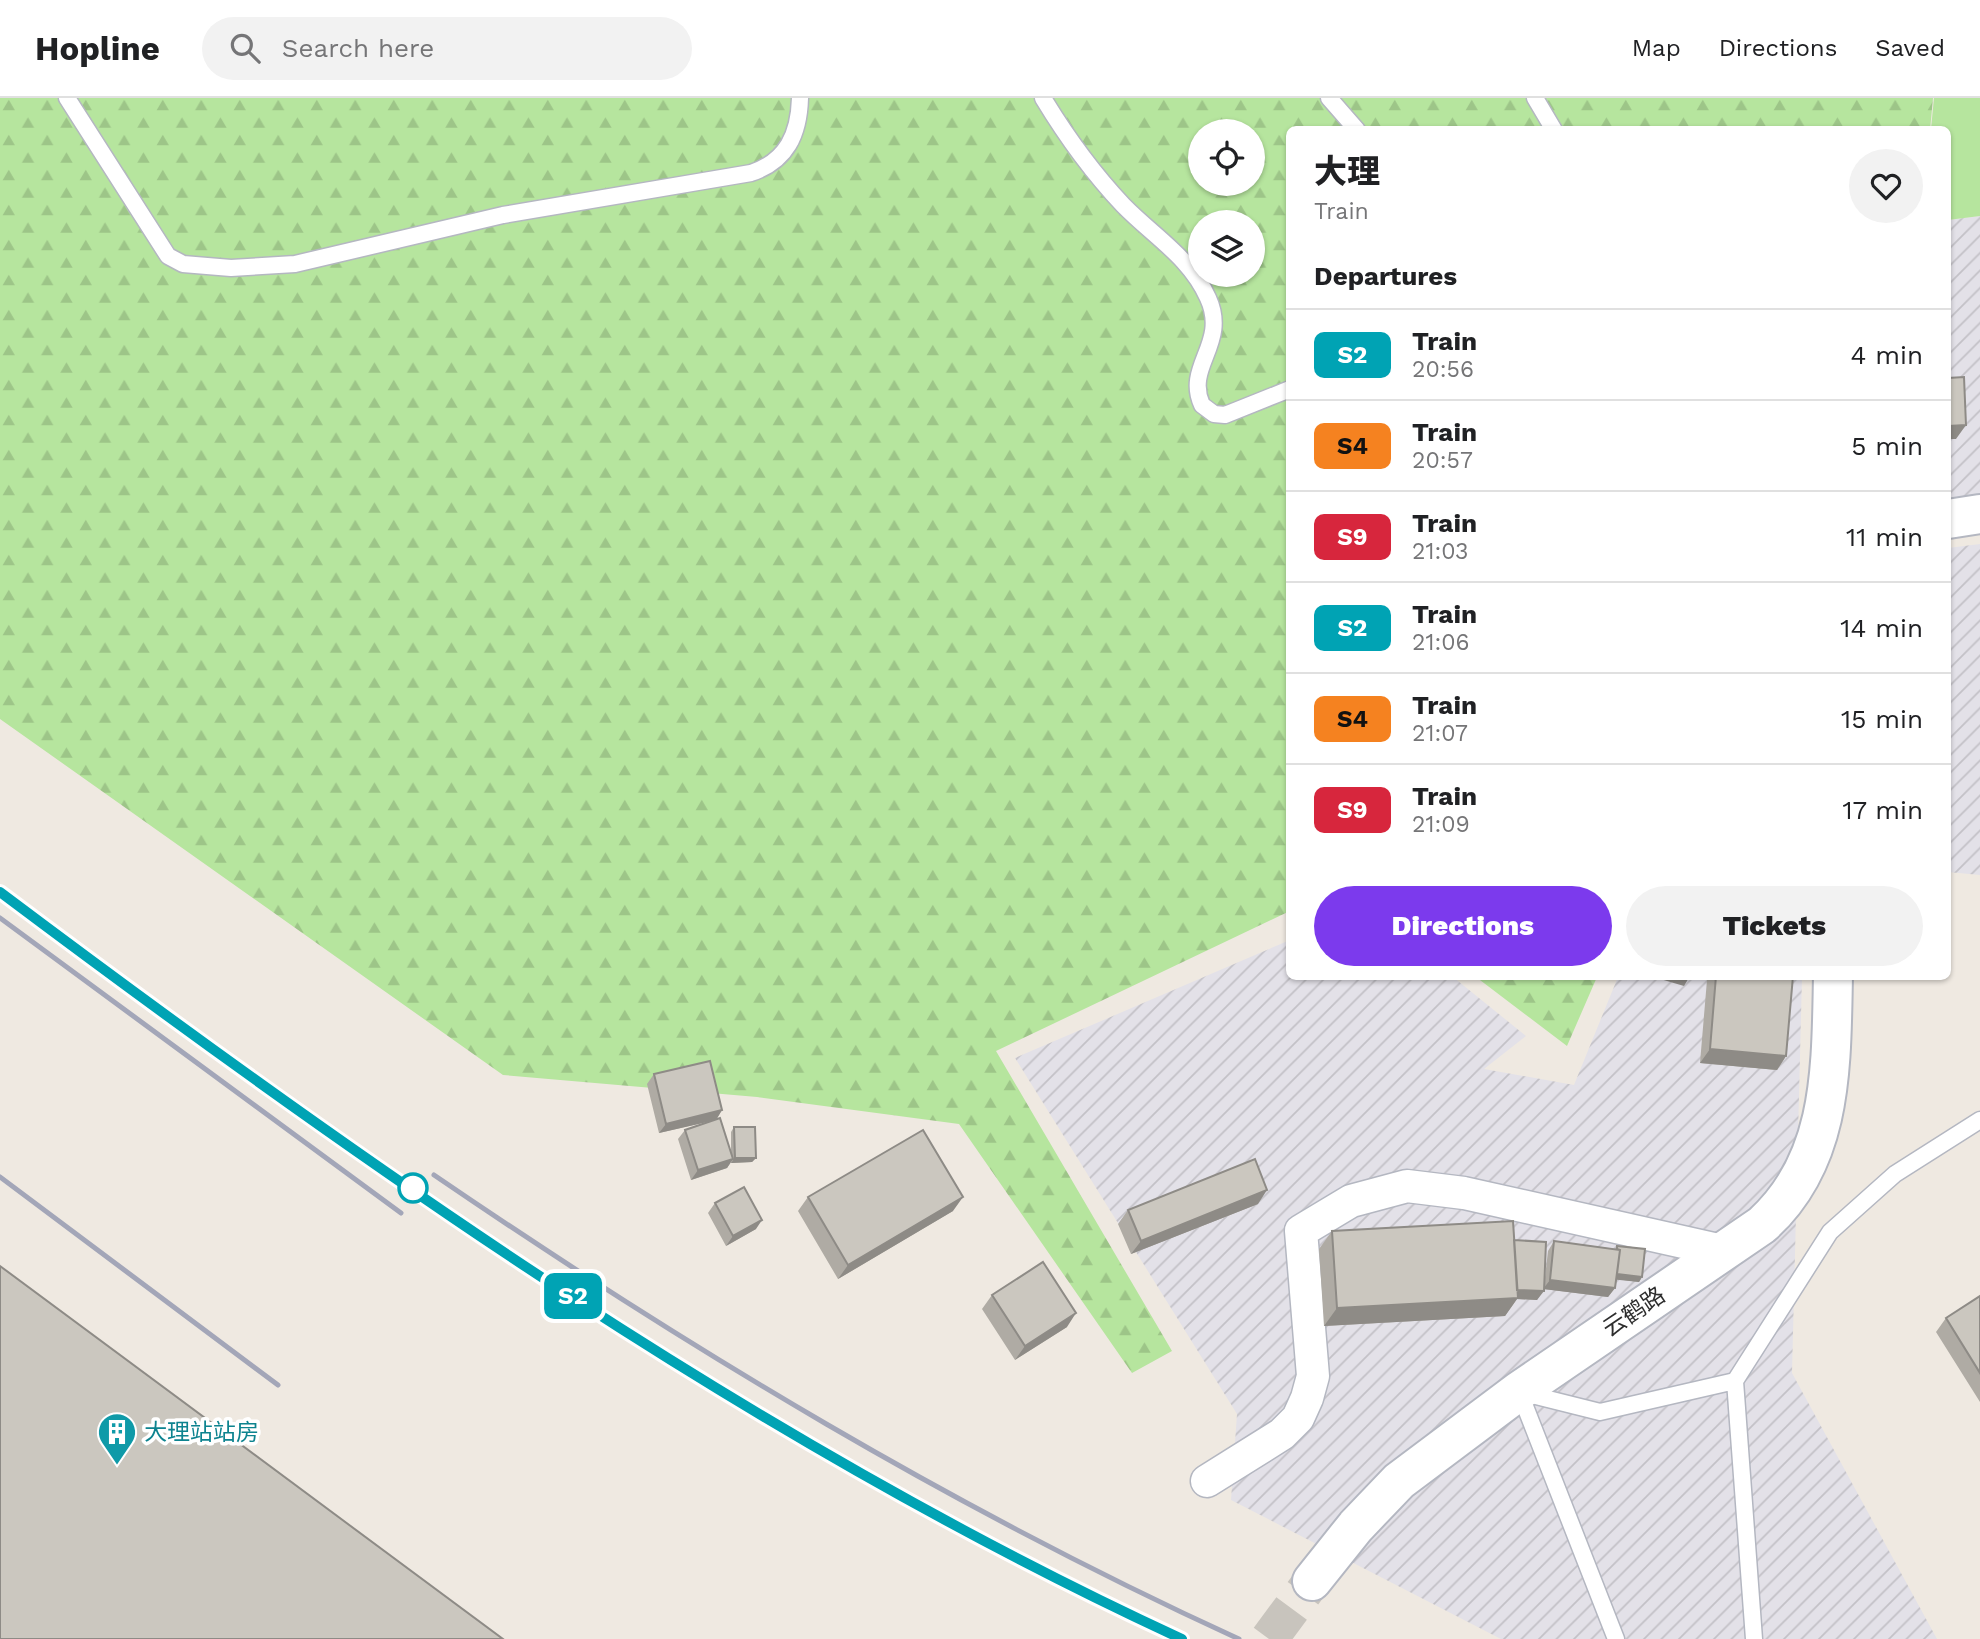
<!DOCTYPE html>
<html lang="en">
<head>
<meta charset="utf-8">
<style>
  body { margin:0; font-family:"Work Sans","Noto Sans SC",sans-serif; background:#f2f2f2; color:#202124; height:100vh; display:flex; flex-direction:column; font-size:26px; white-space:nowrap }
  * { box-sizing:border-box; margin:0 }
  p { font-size:23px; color:#757577 }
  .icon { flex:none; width:38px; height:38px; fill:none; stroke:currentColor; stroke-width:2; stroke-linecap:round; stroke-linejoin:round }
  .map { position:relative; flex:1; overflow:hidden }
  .side { position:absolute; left:1286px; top:28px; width:665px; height:854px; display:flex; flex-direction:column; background:#fff; border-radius:10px; box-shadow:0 2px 5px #0004 }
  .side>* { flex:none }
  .badge { padding:0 14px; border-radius:10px; font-size:24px; line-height:46px }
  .tools { position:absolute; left:1188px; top:21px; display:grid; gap:14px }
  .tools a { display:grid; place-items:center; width:77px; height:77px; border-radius:50%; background:#fff; box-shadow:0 2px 5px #0004; font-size:35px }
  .map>.badge { position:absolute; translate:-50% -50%; box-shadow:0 0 0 4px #fff }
  h2 { padding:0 28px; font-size:26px; line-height:63px }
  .round { display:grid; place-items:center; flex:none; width:74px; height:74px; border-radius:37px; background:#f2f2f2 }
  .overview { display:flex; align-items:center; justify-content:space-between; height:119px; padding:0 28px }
  h1 { font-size:33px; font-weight:800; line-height:52px }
  .primary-button { display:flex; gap:14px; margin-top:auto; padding:14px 28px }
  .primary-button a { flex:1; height:80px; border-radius:42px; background:#7c3aed; color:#fff; font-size:28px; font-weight:800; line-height:80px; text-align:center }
  .primary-button a+a { background:#f2f2f2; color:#202124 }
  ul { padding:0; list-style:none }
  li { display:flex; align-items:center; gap:21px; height:91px; padding:0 28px; border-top:2px solid #e0e0e0 }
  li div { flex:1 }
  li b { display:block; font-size:26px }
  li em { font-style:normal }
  li .badge { min-width:77px; font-weight:700; text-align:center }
  header { display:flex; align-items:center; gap:42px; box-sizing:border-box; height:98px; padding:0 35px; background:#fff; border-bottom:2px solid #e0e0e0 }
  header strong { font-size:33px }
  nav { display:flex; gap:38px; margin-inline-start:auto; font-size:24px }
  .search { width:490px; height:63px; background:#f2f2f2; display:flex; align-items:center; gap:18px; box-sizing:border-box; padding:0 24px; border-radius:38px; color:#757577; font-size:26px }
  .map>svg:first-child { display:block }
  .industrial { fill:url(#industrial-furrows) }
  .grass { fill:#b6e59e }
  .forest { fill:url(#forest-firs); fill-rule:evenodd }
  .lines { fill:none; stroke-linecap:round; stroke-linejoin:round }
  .tertiary-tunnel { stroke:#c8c4bd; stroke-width:38; stroke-dasharray:38 19; stroke-linecap:butt }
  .service-casing { stroke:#b4b7c1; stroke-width:19 }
  .minor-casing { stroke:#b4b7c1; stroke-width:35 }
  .tertiary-casing { stroke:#b4b7c1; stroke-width:42 }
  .service { stroke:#fff; stroke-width:16 }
  .minor { stroke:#fff; stroke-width:32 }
  .tertiary { stroke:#fff; stroke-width:38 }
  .rail { stroke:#a3a6b8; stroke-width:5 }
  .wall { fill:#afaba4 }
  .shaded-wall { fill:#8e8b86 }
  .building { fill:#cbc7bf; stroke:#8e8b86; stroke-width:2 }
  .line-casing { stroke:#fff; stroke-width:16 }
  .line { stroke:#00a3b4; stroke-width:10 }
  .stop-dot { fill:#fff; stroke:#00a3b4; stroke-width:3.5 }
  .labels { text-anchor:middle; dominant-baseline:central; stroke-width:7; stroke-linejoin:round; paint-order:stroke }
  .street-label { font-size:23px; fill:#2e2e2e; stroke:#fff }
  .culture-label { font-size:23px; fill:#0d838f; stroke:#fff; text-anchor:start }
</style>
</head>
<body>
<header>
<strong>Hopline</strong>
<div class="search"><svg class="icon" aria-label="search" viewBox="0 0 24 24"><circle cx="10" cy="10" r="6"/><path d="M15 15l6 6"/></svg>Search here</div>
<nav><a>Map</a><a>Directions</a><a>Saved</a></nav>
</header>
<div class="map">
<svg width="1980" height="1541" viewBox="0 0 1980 1541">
  <defs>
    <pattern id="industrial-furrows" width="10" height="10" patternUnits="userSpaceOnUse" patternTransform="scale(1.75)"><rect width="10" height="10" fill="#e3e1e8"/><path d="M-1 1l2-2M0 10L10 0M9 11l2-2" fill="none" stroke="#c3c1c7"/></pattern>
    <pattern id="forest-firs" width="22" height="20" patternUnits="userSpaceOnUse" patternTransform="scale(1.75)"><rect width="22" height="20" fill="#b6e59e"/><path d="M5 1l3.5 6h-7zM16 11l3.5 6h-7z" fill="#9dc588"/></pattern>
  </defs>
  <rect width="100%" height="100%" fill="#efe9e1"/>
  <!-- industrial -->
  <path class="industrial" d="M1980 118V402L1948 404V122Z
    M1980 446V777L1948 774V450Z
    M1290 842V878L1453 879 1526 938 1484 971 1574 987 1618 879H1802L1792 1275 1937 1541H1501L1231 1402 1237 1316 1015 960Z"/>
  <!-- grass -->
  <path class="grass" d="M1934 0H1980V118L1948 122V32L1931 31Z"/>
  <!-- forest -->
  <path class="forest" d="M0 0H1933L1930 32H1290V813L996 953 1172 1253 1132 1275 959 1026 757 999 503 977 0 621ZM1200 33H1253V86H1200ZM1200 124H1253V177H1200Z
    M1476 879H1597L1567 948Z"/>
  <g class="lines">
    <!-- tertiary-tunnel -->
    <path class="tertiary-tunnel" d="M1269 1541 1312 1483"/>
    <!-- service casing -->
    <g class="service-casing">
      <path id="service" d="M67 0 168 158 183 166 231 170 295 166 503 117 751 75C787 63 799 36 800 0
        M1043 0C1066 38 1092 74 1123 107 1153 138 1190 159 1208 200 1229 246 1184 268 1202 307L1214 316 1225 317 1290 291
        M1329 0 1357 32
        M1535 0 1554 32
        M1519 1293 1616 1541
        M1524 1295 1600 1314 1735 1283
        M1754 1541 1735 1283 1830 1134 1895 1076 1980 1022"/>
    </g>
    <!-- minor casing -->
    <g class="minor-casing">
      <path id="minor" d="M1207 1383 1282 1336 1298 1320 1307 1300 1313 1278 1301 1133 1351 1103 1407 1088 1464 1095 1723 1153"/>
    </g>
    <!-- tertiary casing -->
    <g class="tertiary-casing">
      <path id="tertiary" d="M1948 421 1980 416
        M1312 1483 1356 1428 1399 1383 1519 1293 1762 1127C1834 1062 1831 968 1833 878"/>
    </g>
    <!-- service -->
    <use href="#service" class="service"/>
    <!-- minor -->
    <use href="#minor" class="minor"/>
    <!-- tertiary -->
    <use href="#tertiary" class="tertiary"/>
    <!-- rail -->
    <path class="rail" d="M0 794C375 1071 758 1345 1183 1541
      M0 820 401 1115
      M434 1077C692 1253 955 1411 1239 1541
      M0 1079 278 1287"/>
  </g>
  <!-- wall -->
  <path class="wall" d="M1710 878H1793L1786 958 1777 972 1700 965 1707 882Z
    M654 976 722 1012 716 1022 731 1055V1034L734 1029 756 1060 752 1064 731 1065V1064L727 1070 691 1082 678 1041 685 1032 715 1022 659 1035 647 986Z
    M808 1099 953 1113 838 1181 798 1113Z
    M715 1105 756 1131 726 1148 708 1115Z
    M1258 1106 1131 1156 1118 1126 1128 1112Z
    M1332 1133 1514 1142 1544 1188 1548 1153 1554 1143 1615 1151 1617 1148 1642 1179 1639 1184 1616 1181 1615 1190 1608 1199 1544 1191 1537 1202 1517 1201 1505 1218 1324 1228 1319 1151Z
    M992 1197 1067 1229 1015 1262 982 1211Z
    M1980 1198V1304L1936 1234 1946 1220Z"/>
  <!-- shaded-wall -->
  <path class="shaded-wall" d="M1966 327 1956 341H1948V328Z
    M1650 878H1690L1684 888Z
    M1710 951 1786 958 1777 972 1700 965Z
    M722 1012 716 1022 659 1035 666 1026Z
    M735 1060H756L752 1064 731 1065Z
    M733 1061 727 1070 691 1082 698 1072Z
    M1267 1092 1258 1106 1131 1156 1141 1143Z
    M963 1099 953 1113 838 1181 848 1167Z
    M762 1122 756 1131 726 1148 733 1138Z
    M1614 1176 1642 1179 1639 1184 1610 1181Z
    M1550 1182 1615 1190 1608 1199 1543 1191Z
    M1511 1191 1544 1193 1537 1202 1517 1201 1505 1218 1324 1228 1337 1210Z
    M1076 1215 1067 1229 1015 1262 1025 1248Z"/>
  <!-- building -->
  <path class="building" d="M1964 279 1966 327 1948 328V280Z
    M1716 878H1793L1786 958 1710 951Z
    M710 963 722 1012 666 1026 654 976Z
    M720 1020 733 1061 698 1072 685 1032Z
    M734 1029H755L756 1060H735Z
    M923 1032 963 1099 848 1167 808 1099Z
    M1255 1061 1267 1092 1141 1143 1128 1112Z
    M744 1089 762 1122 733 1138 715 1105Z
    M1513 1123 1518 1200 1337 1210 1332 1133Z
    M1514 1142 1546 1144 1544 1193 1517 1192Z
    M1554 1143 1620 1152 1615 1190 1550 1182Z
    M1617 1148 1645 1151 1642 1179 1617 1176 1620 1152 1617 1151Z
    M1043 1164 1076 1215 1025 1248 992 1197Z
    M0 1168 503 1541H0Z
    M1980 1198V1275L1946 1220Z"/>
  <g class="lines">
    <!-- line casing -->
    <g class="line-casing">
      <path id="line" d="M0 794C370 1072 761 1347 1182 1541"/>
    </g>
    <!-- line -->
    <use href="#line" class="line"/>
  </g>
  <!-- icons -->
  <defs>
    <g id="building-pin" transform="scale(2.0125)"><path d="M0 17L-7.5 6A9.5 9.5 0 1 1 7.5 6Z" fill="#0f9aa8" stroke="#fff"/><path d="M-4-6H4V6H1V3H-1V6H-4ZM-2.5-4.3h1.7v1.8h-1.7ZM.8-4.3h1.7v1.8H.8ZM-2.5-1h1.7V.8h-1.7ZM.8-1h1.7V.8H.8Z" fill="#fff"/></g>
  </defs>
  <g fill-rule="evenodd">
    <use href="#building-pin" x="117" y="1334"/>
  </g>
  <!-- markers -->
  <circle class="stop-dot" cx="413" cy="1090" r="14"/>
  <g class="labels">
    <!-- street labels -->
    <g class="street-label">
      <text transform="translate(1634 1214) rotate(-34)">云鹤路</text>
    </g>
    <!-- culture labels -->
    <g class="culture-label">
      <text x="144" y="1334">大理站站房</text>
    </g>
  </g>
</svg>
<div class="tools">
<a><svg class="icon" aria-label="locate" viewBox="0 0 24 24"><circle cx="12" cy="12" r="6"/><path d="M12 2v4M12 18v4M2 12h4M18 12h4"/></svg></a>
<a><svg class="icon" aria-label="layers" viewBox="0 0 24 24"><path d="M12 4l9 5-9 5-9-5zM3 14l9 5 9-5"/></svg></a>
</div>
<b class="badge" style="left:573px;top:1198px;background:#00a3b4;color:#fff">S2</b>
<section class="side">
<div class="overview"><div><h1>大理</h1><p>Train</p></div><a class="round"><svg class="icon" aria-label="heart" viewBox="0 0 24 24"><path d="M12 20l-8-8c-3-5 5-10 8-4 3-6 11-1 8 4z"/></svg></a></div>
<h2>Departures</h2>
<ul>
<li><span class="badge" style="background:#00a3b4;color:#fff">S2</span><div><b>Train</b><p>20:56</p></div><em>4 min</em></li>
<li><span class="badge" style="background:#f58220;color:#111">S4</span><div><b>Train</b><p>20:57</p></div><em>5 min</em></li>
<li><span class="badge" style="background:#d7263d;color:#fff">S9</span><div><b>Train</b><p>21:03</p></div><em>11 min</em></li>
<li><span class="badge" style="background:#00a3b4;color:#fff">S2</span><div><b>Train</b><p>21:06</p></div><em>14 min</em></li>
<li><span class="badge" style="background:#f58220;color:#111">S4</span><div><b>Train</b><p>21:07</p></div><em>15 min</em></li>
<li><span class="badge" style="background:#d7263d;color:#fff">S9</span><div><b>Train</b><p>21:09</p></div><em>17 min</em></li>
</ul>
<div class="primary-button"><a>Directions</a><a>Tickets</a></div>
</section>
</div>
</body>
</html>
